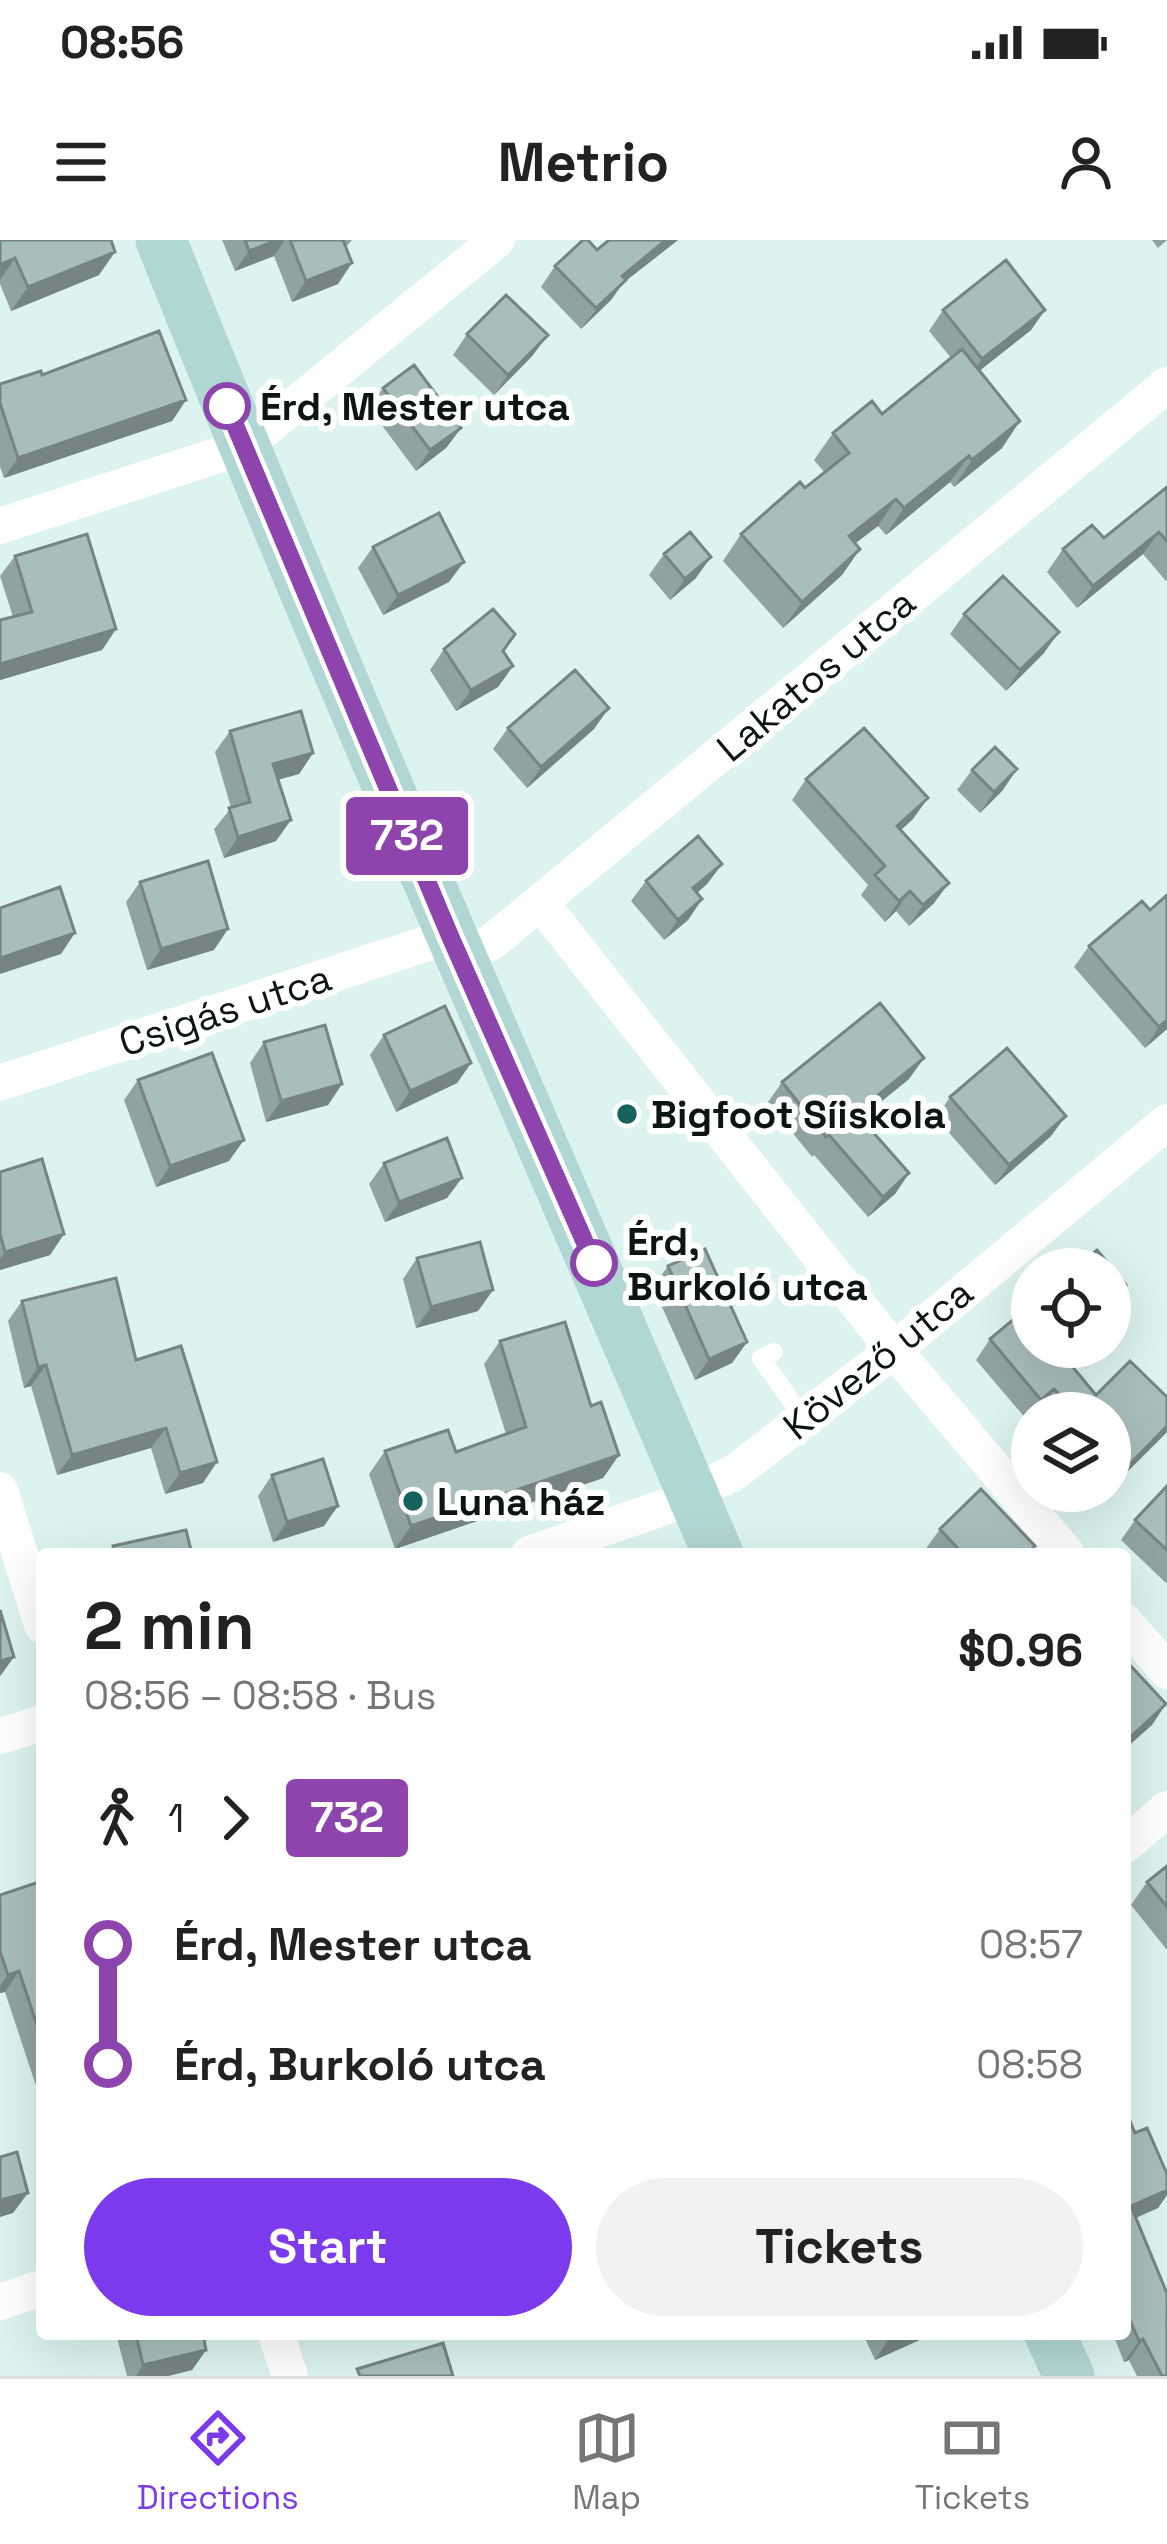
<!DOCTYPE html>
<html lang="en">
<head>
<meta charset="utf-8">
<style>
  body { margin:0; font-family:"Space Grotesk",sans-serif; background:#f2f2f2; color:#222; height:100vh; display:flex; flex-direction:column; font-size:45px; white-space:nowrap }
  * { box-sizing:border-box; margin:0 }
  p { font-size:39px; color:#767676 }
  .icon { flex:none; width:66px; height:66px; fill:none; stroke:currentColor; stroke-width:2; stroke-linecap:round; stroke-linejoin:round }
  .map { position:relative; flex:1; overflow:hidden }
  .side { position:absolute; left:36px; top:1308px; width:1095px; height:792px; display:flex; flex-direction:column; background:#fff; border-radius:12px; box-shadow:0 12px 48px #0002 }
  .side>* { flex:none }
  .badge { padding:0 24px; border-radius:9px; font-size:42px; line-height:78px }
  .fabs { position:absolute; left:1011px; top:1008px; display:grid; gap:24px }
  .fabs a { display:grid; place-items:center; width:120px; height:120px; border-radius:50%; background:#fff; box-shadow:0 12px 48px #0002; font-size:60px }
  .map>.badge { position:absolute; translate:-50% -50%; box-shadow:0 0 0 6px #fff }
  .legs { display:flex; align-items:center; gap:18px; height:132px; padding:0 48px; font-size:39px }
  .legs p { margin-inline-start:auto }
  .overview { display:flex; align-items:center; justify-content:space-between; height:204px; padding:0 48px }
  h1 { font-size:66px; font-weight:800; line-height:90px }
  .primary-button { display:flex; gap:24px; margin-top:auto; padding:24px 48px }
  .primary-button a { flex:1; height:138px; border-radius:72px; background:#7c3aed; color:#fff; font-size:48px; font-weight:800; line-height:138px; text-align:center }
  .primary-button a+a { background:#f2f2f2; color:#222 }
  ul { padding:0 48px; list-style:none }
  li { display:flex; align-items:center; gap:42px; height:120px; font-size:45px }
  li i { display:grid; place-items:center; width:18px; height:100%; margin:0 15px; background:currentColor }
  li i::after { content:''; width:30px; height:30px; margin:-15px; border:9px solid; border-radius:50%; background:#fff }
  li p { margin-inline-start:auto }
  li:first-child i { background:linear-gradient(#0000 50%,currentColor 0) }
  li:last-child i { background:linear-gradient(currentColor 50%,#0000 0) }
  .status { display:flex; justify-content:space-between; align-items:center; height:84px; padding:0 60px; background:#fff; direction:ltr }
  .status svg { height:33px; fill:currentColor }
  header { display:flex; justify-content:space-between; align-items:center; height:156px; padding:0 48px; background:#fff; font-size:54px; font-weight:800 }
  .menu { display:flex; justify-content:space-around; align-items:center; height:168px; border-top:3px solid #e0e0e0; background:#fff; font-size:33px; color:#767676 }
  .menu a { display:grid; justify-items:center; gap:6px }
  .menu .active { color:#7c3aed }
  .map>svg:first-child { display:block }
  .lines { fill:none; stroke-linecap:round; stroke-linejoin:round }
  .lane { stroke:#fff; stroke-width:18 }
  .street { stroke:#fff; stroke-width:36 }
  .secondary { stroke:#b1d7d5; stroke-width:51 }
  .wall { fill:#90a3a2 }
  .shaded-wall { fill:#768584 }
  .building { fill:#a8bebc; stroke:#768584; stroke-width:3 }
  .line-1-casing { stroke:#fff; stroke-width:27 }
  .line-1 { stroke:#8e44ad; stroke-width:18 }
  .stop-1-dot { fill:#fff; stroke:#8e44ad; stroke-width:6 }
  .poi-dot { fill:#16635e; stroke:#fff; stroke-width:4.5 }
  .labels { text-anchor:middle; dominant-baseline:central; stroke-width:12; stroke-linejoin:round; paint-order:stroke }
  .stop-label { font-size:39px; font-weight:bold; fill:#0d1514; stroke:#fff; text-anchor:start }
  .street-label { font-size:39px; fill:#0d1514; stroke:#fff }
  .poi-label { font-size:39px; font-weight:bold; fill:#0d1514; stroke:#fff; text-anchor:start }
</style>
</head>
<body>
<div class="status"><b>08:56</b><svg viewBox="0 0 49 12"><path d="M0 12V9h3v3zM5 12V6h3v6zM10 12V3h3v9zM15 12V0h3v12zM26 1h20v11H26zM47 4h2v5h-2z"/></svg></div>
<header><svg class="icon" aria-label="menu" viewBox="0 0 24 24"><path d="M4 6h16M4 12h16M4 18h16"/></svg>Metrio<svg class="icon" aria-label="person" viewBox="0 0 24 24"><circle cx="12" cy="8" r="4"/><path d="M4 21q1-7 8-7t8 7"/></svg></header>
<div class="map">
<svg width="1167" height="2136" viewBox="0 0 1167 2136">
  <rect width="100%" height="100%" fill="#dcf3f0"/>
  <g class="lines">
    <!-- lane -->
    <path class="lane" d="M774 1112 761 1118 804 1179"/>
    <!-- street -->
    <path class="street" d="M0 286 243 207 497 0
      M540 662 894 1110 1067 1314
      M462 718 493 701 1167 145
      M0 843 450 696
      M0 1250 42 1385
      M529 1314 668 1266 735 1232 894 1110 1167 882
      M1125 1382 1167 1431
      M0 1496 42 1483
      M1125 1605 1167 1569
      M0 2062 42 2048
      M276 2094 290 2136"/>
    <!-- secondary -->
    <path class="secondary" d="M161 0C337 442 532 876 718 1314
      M1050 2094 1069 2136"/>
  </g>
  <!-- wall -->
  <path class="wall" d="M0 0 99 35 11 71 0 44Z
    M222 0H352L346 7 338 44 292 62 274 16 235 31Z
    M609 0H678L623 43 611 60 581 89 541 47 555 26 597 10Z
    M1152 0H1167L1158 8Z
    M943 70H1045L1031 90 979 131 1002 208 954 247 950 242 886 295 878 286 855 303 860 309 842 335 783 388 723 321 741 294 825 233 814 220 833 193 882 174 951 118 929 91Z
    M467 94 533 115 494 155 453 115Z
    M42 135 186 160 172 181 4 238 0 227V144Z
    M383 148 461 188 446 208 416 231 369 168Z
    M1167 247V340L1166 341 1143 314 1077 368 1047 332 1063 309 1104 298Z
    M373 307 449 342 383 375 358 328Z
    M664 314 696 338 670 360 649 335Z
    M15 316 116 389 102 410 0 440V380L13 377 0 336Z
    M964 374 1044 413 1006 451 950 394Z
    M444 409 503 411 513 426 498 447 456 471 430 430Z
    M508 488 594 489 527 548 493 509Z
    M230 491 313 513 299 534 277 540 276 601 224 618 214 589 231 568 215 512Z
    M972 530 1003 550 980 573 957 550Z
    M806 539 913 579 901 590 934 663 909 686 896 671 885 682 861 655 868 645 792 560Z
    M722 624 707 644 697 653 702 659 688 680 664 700 631 661 646 641Z
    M140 642 214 710 147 730 126 662Z
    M1167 655V789L1145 808 1074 727 1089 706 1150 670Z
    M384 795 471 823 457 843 396 872 370 815Z
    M264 802 342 844 328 865 266 882 250 823Z
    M909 839 861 878 909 933 895 954 868 977 814 915 812 917 768 862 782 842Z
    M138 840 229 921 156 947 124 860Z
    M950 857 1051 896 995 945 936 878Z
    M384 923 447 958 385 982 369 944Z
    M0 932 64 994 50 1015 0 1030Z
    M417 1018 493 1050 478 1071 416 1088 403 1039Z
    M668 1026 747 1102 732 1123 695 1140 653 1047Z
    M22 1061 136 1120 203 1243 165 1254 151 1208 57 1235 31 1146 24 1148 8 1081Z
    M990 1099 1058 1109 1096 1155 1167 1192 1115 1244 1110 1239V1173H1042L1040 1170 1032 1173V1176L1027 1180 976 1120Z
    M500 1101 591 1166 619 1215 603 1238 395 1309 369 1234 385 1211 456 1212 506 1194 484 1124Z
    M272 1235 324 1286 273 1302 258 1256Z
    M1167 1246V1342L1166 1343 1121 1300 1135 1280Z
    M940 1289 1035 1306 1029 1314H929L925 1310Z
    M1167 1626V1710L1131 1665 1147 1642Z
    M42 1652V1857L40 1858 5 1752 0 1753V1655Z
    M1125 1869 1135 1893 1167 1934V1955L1158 1968 1136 1978 1167 2136H1137L1129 2120 1124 2122 1113 2094H1125Z
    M116 2094H203L206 2110 192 2130 168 2136H127Z
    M863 2094H933L875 2120Z"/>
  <!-- shaded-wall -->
  <path class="shaded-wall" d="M277 0H285L274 16 235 31 249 11Z
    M666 0H678L623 43 611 60 581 89 622 36Z
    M115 12 99 35 11 71 28 47Z
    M15 18 0 40V25Z
    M352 23 338 44 292 62 306 41Z
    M1045 70 1031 90 968 140 982 119Z
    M548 95 533 115 494 155 508 135Z
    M186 160 172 181 4 238 18 218Z
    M1020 181 1002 208 954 247 972 220Z
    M461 188 446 208 416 231 430 210Z
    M969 216 950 242 886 295 904 268Z
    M896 259 878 286 830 323 849 296Z
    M1159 292 1143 314 1077 368 1093 346Z
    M860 309 842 335 783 388 802 362Z
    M711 317 696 338 670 360 685 339Z
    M464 322 449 342 383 375 398 355Z
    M116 389 102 410 0 440V424Z
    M1059 392 1044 413 1006 451 1020 430Z
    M513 426 498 447 456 471 471 450Z
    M609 468 594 489 527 548 541 527Z
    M313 513 299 534 258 545 273 524Z
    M1017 529 1003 550 980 573 994 552Z
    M928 558 913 579 883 606 897 586Z
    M291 580 276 601 224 618 238 597Z
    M722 624 707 644 678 669 693 648Z
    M949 643 934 663 909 686 923 665Z
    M910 651 896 671 885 682 899 661Z
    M702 659 688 680 664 700 678 680Z
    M228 689 214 710 147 730 161 709Z
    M75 693 61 714 0 734V718Z
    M1167 780V789L1145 808 1159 787Z
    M924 818 909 839 842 893 856 873Z
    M471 823 457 843 396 872 410 851Z
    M342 844 328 865 266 882 281 861Z
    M1066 876 1051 896 995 945 1009 925Z
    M244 900 229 921 156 947 170 926Z
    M909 933 895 954 868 977 883 957Z
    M462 938 447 958 385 982 399 962Z
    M64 994 50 1015 0 1030V1019L5 1012Z
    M1126 1045 1111 1065 1110 1066V1058Z
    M493 1050 478 1071 416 1088 431 1067Z
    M747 1102 732 1123 695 1140 709 1119Z
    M46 1125 31 1146 24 1148 38 1127Z
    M1054 1149 1040 1170 1032 1173 1041 1160Z
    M1167 1186V1192L1115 1244 1130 1224Z
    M166 1188 151 1208 57 1235 72 1215Z
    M619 1215 603 1238 395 1309 411 1286Z
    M217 1222 203 1243 165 1254 180 1233Z
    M338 1266 324 1286 273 1302 287 1282Z
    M14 1417 1 1435 0 1436V1421Z
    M1166 1464 1152 1485 1125 1509V1502Z
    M19 1731 5 1752 0 1753V1746L8 1735Z
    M1167 1950V1955L1158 1968 1125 1982 1131 1966Z
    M28 1953 13 1973 0 1977V1960Z
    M900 2094H933L875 2120 889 2099Z
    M1143 2099 1129 2120 1124 2122 1139 2101Z
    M206 2110 192 2130 168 2136H136L143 2125Z"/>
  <!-- building -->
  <path class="building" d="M0 0H111L115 12 28 47 15 18 0 25Z
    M245 0H277L249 11Z
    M290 0H343L352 23 306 41Z
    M583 0H588L597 10 609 0H666L622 36 626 40 596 68 555 26Z
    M1006 20 1045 70 982 119 943 70Z
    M506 55 548 95 508 135 467 94Z
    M159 91 186 160 18 218 0 163V144L41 131 42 135Z
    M962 109 1020 181 972 220 969 216 904 268 896 259 849 296 860 309 802 362 741 294 800 242 805 248 849 213 833 193 872 161 882 174Z
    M414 125 461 188 430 210 383 148Z
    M1167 247V301L1159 292 1093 346 1063 309 1092 285 1104 298Z
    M439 273 464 322 398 355 373 307Z
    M690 292 711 317 685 339 664 314Z
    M87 294 116 389 0 424V380L32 372 15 316Z
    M1003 336 1059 392 1020 430 964 374Z
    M493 369 515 394 503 411 513 426 471 450 444 409Z
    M575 430 609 468 541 527 508 488Z
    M301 471 313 513 273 524 291 580 238 597 229 568 250 562 230 491Z
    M864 488 928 558 897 586 949 643 923 665 910 651 899 661 875 635 885 626 806 539Z
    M995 507 1017 529 994 552 972 530Z
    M698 596 722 624 693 648 702 659 678 680 646 641Z
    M208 621 228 689 161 709 140 642Z
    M60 647 75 693 0 718V668Z
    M1167 655V780L1159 787 1089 706 1142 661 1150 670Z
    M880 763 924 818 856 873 909 933 883 957 829 895 826 897 782 842Z
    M445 766 471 823 410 851 384 795Z
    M325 785 342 844 281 861 264 802Z
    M1007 808 1066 876 1009 925 950 857Z
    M212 813 244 900 170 926 138 840Z
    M447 898 462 938 399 962 384 923Z
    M42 919 64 994 5 1012 0 994V932Z
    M480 1002 493 1050 431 1067 417 1018Z
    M705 1009 747 1102 709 1119 668 1026Z
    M1097 1010 1126 1045 1110 1058V1029H1074Z
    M116 1038 136 1120 181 1106 217 1222 180 1233 166 1188 72 1215 46 1125 38 1127 22 1061Z
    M1032 1064V1107H1056L1096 1155 1130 1121 1167 1157V1186L1130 1224 1110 1204V1173H1078L1054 1149 1041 1160 990 1099Z
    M565 1082 591 1166 601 1162 619 1215 411 1286 385 1211 448 1190 456 1212 526 1187 500 1101Z
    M323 1219 338 1266 287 1282 272 1235Z
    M1167 1246V1310L1135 1280Z
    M981 1249 1035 1306 1026 1314H963L940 1289Z
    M186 1290 192 1314H115L113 1306Z
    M0 1370 14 1417 0 1421Z
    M1128 1423 1166 1464 1125 1502V1425Z
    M1167 1626V1667L1147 1642Z
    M39 1642 42 1652V1800L19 1731 8 1735 0 1711V1655Z
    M1125 1869 1135 1893 1147 1888 1167 1934V1950L1131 1966 1166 2051 1167 2050V2136H1162L1143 2099 1139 2101 1125 2069Z
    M17 1912 28 1953 0 1960V1917Z
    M136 2094H203L206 2110 143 2125Z
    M443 2103 453 2136H360L357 2129Z"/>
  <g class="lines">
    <!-- line-1 casing -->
    <g class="line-1-casing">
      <path id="line-1" d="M227 166 450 696 594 1023"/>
    </g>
    <!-- line-1 -->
    <use href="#line-1" class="line-1"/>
  </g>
  <!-- markers -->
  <g class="stop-1-dot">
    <circle cx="227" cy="166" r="21"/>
    <circle cx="594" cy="1023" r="21"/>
  </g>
  <g class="poi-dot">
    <circle cx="627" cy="874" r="12"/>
    <circle cx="413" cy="1261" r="12"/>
  </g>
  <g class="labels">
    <!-- stop labels -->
    <g class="stop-label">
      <text x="260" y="166">Érd, Mester utca</text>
      <text x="627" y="1001">Érd,<tspan x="627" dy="45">Burkoló utca</tspan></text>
    </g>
    <!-- street labels -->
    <g class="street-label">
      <text transform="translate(816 435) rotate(-40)">Lakatos utca</text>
      <text transform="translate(225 770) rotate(-18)">Csigás utca</text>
      <text transform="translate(878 1119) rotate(-39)">Kövező utca</text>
    </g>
    <!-- poi labels -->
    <g class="poi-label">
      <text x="651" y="874">Bigfoot Síiskola</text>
      <text x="437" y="1261">Luna ház</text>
    </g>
  </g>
</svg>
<div class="fabs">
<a><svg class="icon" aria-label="locate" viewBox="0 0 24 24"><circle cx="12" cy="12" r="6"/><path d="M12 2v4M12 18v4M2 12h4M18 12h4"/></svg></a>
<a><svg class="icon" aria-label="layers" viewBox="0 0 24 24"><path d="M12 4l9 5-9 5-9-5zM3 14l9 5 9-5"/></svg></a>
</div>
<b class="badge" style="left:407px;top:596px;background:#8e44ad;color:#fff">732</b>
<section class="side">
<div class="overview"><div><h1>2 min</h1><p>08:56 – 08:58 · Bus</p></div><b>$0.96</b></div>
<div class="legs"><svg class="icon" aria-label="walk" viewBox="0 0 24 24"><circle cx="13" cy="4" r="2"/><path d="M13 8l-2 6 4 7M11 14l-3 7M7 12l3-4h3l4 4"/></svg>1<svg class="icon" aria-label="forward" viewBox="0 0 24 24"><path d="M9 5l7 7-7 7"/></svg><b class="badge" style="background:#8e44ad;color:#fff">732</b></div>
<ul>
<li><i style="color:#8e44ad"></i><b>Érd, Mester utca</b><p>08:57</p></li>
<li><i style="color:#8e44ad"></i><b>Érd, Burkoló utca</b><p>08:58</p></li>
</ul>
<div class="primary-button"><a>Start</a><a>Tickets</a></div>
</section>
</div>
<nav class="menu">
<a class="active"><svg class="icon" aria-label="directions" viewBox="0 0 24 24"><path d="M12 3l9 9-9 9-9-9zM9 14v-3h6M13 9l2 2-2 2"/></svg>Directions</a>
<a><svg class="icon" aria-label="map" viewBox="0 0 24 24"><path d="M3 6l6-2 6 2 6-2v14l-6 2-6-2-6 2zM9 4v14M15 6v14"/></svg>Map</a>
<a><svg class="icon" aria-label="tickets" viewBox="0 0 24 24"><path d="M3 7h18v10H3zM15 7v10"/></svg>Tickets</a>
</nav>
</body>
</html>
